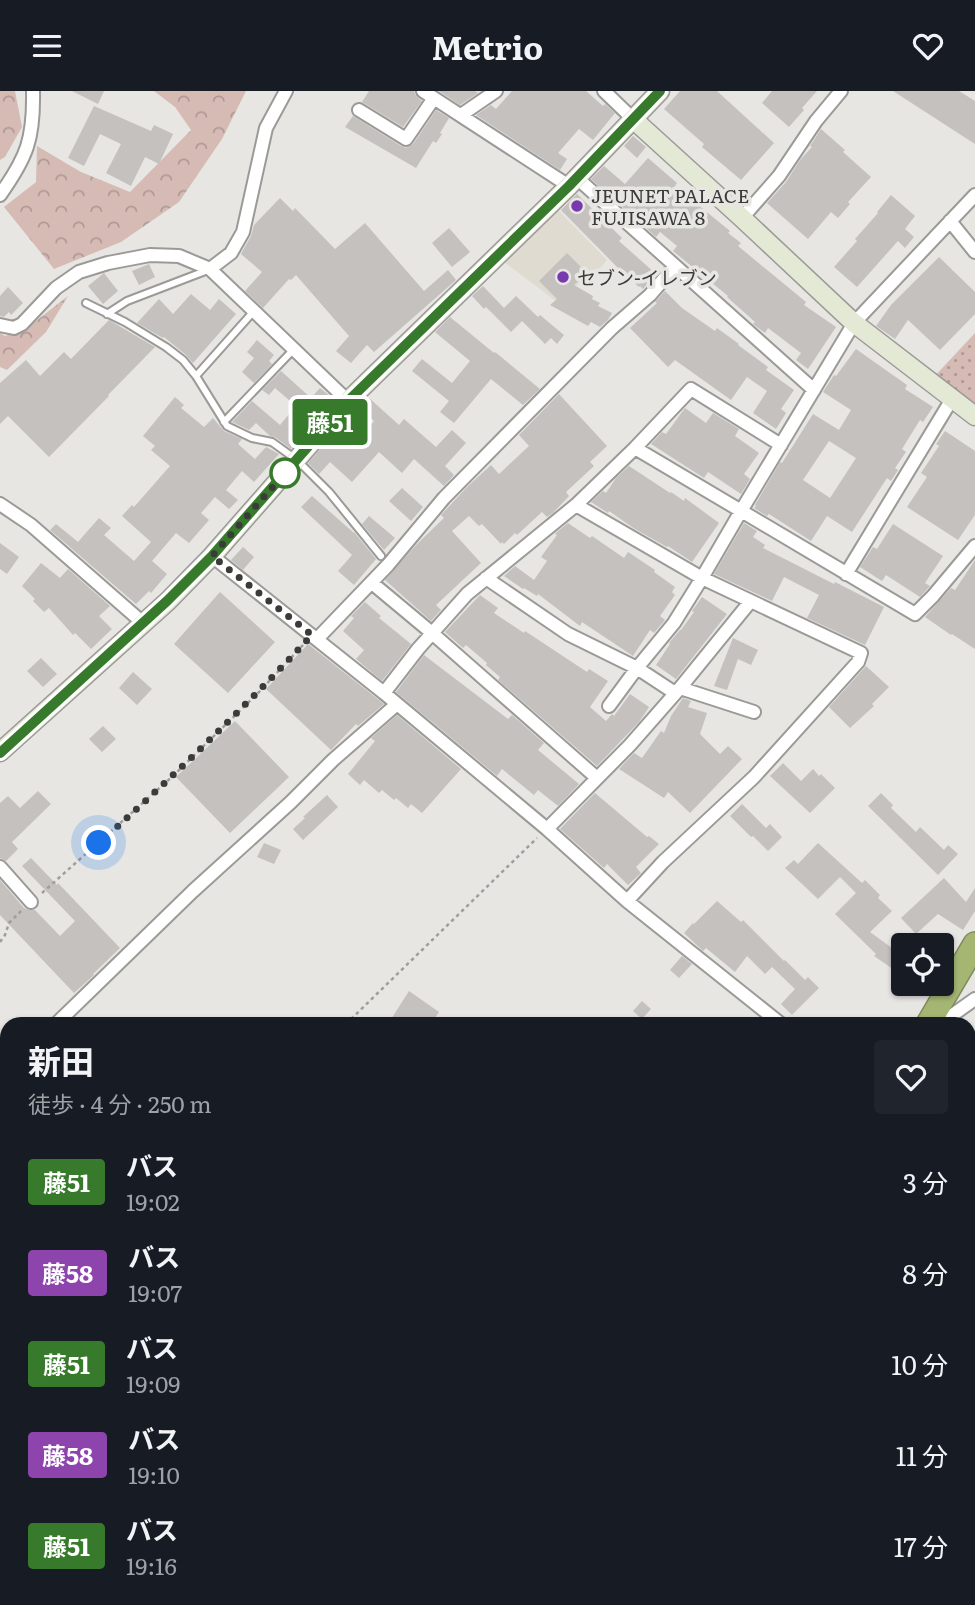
<!DOCTYPE html>
<html lang="ja">
<head>
<meta charset="utf-8">
<style>
  body { margin:0; font-family:Literata,"Noto Sans JP",serif; background:#20242c; color:#f1f3f6; height:100vh; display:flex; flex-direction:column; font-size:26px; white-space:nowrap }
  * { box-sizing:border-box; margin:0 }
  p { font-size:23px; color:#9ea1a6 }
  .icon { flex:none; width:38px; height:38px; fill:none; stroke:currentColor; stroke-width:2; stroke-linecap:round; stroke-linejoin:round }
  .map { position:relative; flex:1; overflow:hidden }
  .details { position:absolute; left:0px; top:926px; width:976px; height:590px; display:flex; flex-direction:column; background:#171b24; border-radius:21px 21px 0 0; box-shadow:0 2px 5px #0004 }
  .details>* { flex:none }
  .badge { padding:0 14px; border-radius:5px; font-size:24px; line-height:46px }
  .buttons { position:absolute; left:891px; top:842px; display:grid; gap:14px }
  .buttons a { display:grid; place-items:center; width:63px; height:63px; border-radius:7px; background:#171b24; box-shadow:0 2px 5px #0004; font-size:35px }
  .you { position:absolute; width:35px; height:35px; margin:-18px; border:5px solid #fff; border-radius:50%; background:#1a73e8; box-shadow:0 0 0 10px #1a73e833 }
  .map>.badge { position:absolute; translate:-50% -50%; box-shadow:0 0 0 4px #fff }
  .round { display:grid; place-items:center; flex:none; width:74px; height:74px; border-radius:7px; background:#20242c }
  .overview { display:flex; align-items:center; justify-content:space-between; height:119px; padding:0 28px }
  h1 { font-size:33px; font-weight:700; line-height:52px }
  ul { padding:0; list-style:none }
  li { display:flex; align-items:center; gap:21px; height:91px; padding:0 28px }
  li div { flex:1 }
  li b { display:block; font-size:26px }
  li em { font-style:normal }
  li .badge { min-width:77px; font-weight:700; text-align:center }
  header { display:flex; justify-content:space-between; align-items:center; height:91px; padding:0 28px; background:#171b24; font-size:32px; font-weight:700 }
  .map>svg:first-child { display:block }
  .built { fill:#dfdbd1 }
  .forest { fill:url(#forest-crowns) }
  .park { fill:url(#park-dots) }
  .building { fill:#c4c1bf; fill-rule:evenodd }
  .lines { fill:none; stroke-linecap:round; stroke-linejoin:round }
  .lane-casing { stroke:#9b9a97; stroke-width:10 }
  .street-casing { stroke:#9b9a97; stroke-width:16 }
  .secondary-casing { stroke:#9b9a97; stroke-width:21 }
  .highway-casing { stroke:#808a5e; stroke-width:26 }
  .path { stroke:#9e9e9c; stroke-width:2.5; stroke-dasharray:3.5 3.5; stroke-linecap:butt }
  .lane { stroke:#fff; stroke-width:6 }
  .street { stroke:#fff; stroke-width:12 }
  .secondary { stroke:#e4e9d5; stroke-width:18 }
  .highway { stroke:#a5b572; stroke-width:23 }
  .line-casing { stroke:#fff; stroke-width:16 }
  .line { stroke:#387a2b; stroke-width:10 }
  .walk { stroke:#3b3b3a; stroke-width:7; stroke-dasharray:0 12.6 }
  .poi-dot { fill:#7939ae; stroke:#e7e6e3; stroke-width:2.5 }
  .stop-dot { fill:#fff; stroke:#387a2b; stroke-width:3.5 }
  .labels { text-anchor:middle; dominant-baseline:central; stroke-width:7; stroke-linejoin:round; paint-order:stroke }
  .poi-label { font-size:19px; fill:#3b3b3a; stroke:#e7e6e3; text-anchor:start }
</style>
</head>
<body>
<header><svg class="icon" aria-label="menu" viewBox="0 0 24 24"><path d="M4 6h16M4 12h16M4 18h16"/></svg>Metrio<svg class="icon" aria-label="heart" viewBox="0 0 24 24"><path d="M12 20l-8-8c-3-5 5-10 8-4 3-6 11-1 8 4z"/></svg></header>
<div class="map">
<svg width="975" height="1514" viewBox="0 0 975 1514">
  <defs>
    <pattern id="forest-crowns" width="20" height="18" patternUnits="userSpaceOnUse" patternTransform="scale(1.75)"><rect width="20" height="18" fill="#d6bbb5"/><path d="M2 6a3 3 0 1 1 6 0M12 15a3 3 0 1 1 6 0" fill="none" stroke="#af9994"/></pattern>
    <pattern id="park-dots" width="8" height="8" patternUnits="userSpaceOnUse" patternTransform="scale(1.75)"><rect width="8" height="8" fill="#d6bbb5"/><path d="M2 2h.1M6 6h.1" fill="none" stroke="#af9994" stroke-width="1.8" stroke-linecap="round"/></pattern>
  </defs>
  <rect width="100%" height="100%" fill="#e7e6e3"/>
  <!-- built -->
  <path class="built" d="M557 118 607 169 596 182 589 181 560 213 504 171Z"/>
  <!-- forest -->
  <path class="forest" d="M0 0H15L22 36 5 66 0 69Z
    M154 0H246L222 48 179 111 121 151 54 178 4 116 36 91 37 55 81 81 130 101 191 39 175 16Z
    M68 205 46 241 7 279 0 276V242L5 245 27 237Z"/>
  <!-- park -->
  <path class="park" d="M975 242V321L932 288Z"/>
  <!-- building -->
  <path class="building" d="M72 0H104L98 13Z
    M369 0H414L416 5 422 10 403 36 362 11Z
    M439 0H475L478 2 460 14Z
    M512 0H586L603 15 605 13 615 22 593 49 579 38 558 62 567 68 560 79 476 24 491 14 496 18Z
    M680 0H717L774 52 741 89 702 56 704 53 664 18Z
    M772 0H817L802 17 804 19 789 36 762 12Z
    M893 0H959L975 10V53Z
    M94 15 151 40 154 34 173 43 159 73 145 66 131 95 106 82 121 53 100 43 84 75 68 67Z
    M436 19 449 27 440 42 442 43 436 52 433 50 416 77 345 36 353 25 401 55 406 57 413 53Z
    M821 38 845 59 843 61 871 86 848 111 850 113 838 127 831 121 808 148 767 112 786 91 800 69 812 56 810 55Z
    M633 45 646 56 637 67 624 55Z
    M648 67 677 92 675 95 730 140 728 142 741 152 738 155 806 211 804 214 836 236 808 278 796 269 801 262 768 237 765 242 753 233 755 231 727 206 728 205 673 160 677 155 660 141 656 146 591 88 604 75 625 93Z
    M577 103 622 147 619 150 656 183 643 198 640 195 639 196 620 179 561 119Z
    M891 104 915 125 905 138 914 146 905 157 898 150 857 196 834 176 857 150 855 148 878 122 877 121Z
    M280 107 293 120 295 117 335 158 365 132 424 200 448 179 456 189 374 261 367 254 351 272 336 260 349 245 296 184 291 189 289 188 263 217 245 200 262 181 241 163 251 145 254 134Z
    M449 137 470 161 452 176 432 152Z
    M567 162 587 182 574 194 593 205 592 208 600 212 598 215 612 222 608 229 600 236 591 231 588 235 550 214 557 208 539 190Z
    M939 166 975 201V223L940 259 908 229 895 248 876 235 891 214Z
    M149 173 155 186 139 194 132 180Z
    M104 182 118 200 103 213 88 195Z
    M483 195 504 217 516 205 538 226 540 224 564 244 557 253 551 247 545 253 522 230 511 241 486 216 484 218 472 205Z
    M8 196 23 212 11 224 9 221 4 226 0 225V205Z
    M665 200 682 217 715 240 717 237 739 253 738 254 768 276 766 279 794 299 781 318 786 322 776 338 753 322 767 300 747 286 731 309 675 269 668 276 630 237 657 212 655 211Z
    M191 203 210 219 219 208 236 223 193 272 186 264 164 246 163 247 137 232 159 208 173 223Z
    M450 226 494 262 495 261 540 298 523 314 491 288 454 332 440 321 449 310 412 280 422 268 452 292 470 270 435 241Z
    M109 229 155 256 108 304 109 305 49 366 8 325 0 333V292L26 269 40 285 64 261 71 268Z
    M257 249 274 264 269 270 272 273 254 292 242 281 254 267 247 261Z
    M856 258 907 294 905 298 933 316 923 331 920 329 902 358 906 361 895 377 898 379 891 390 887 387 852 441 827 425 811 450 769 423 767 425 754 417 756 415 755 414 780 371 782 372 813 323 839 339 851 319 823 301 834 284 836 285ZM829 350 856 367 830 407 803 389Z
    M281 280 311 307 320 297 330 305 303 335 301 338 305 342 291 358 275 346 270 345 256 332 249 339 232 331 252 310 280 334 296 315 275 297 269 304 262 299Z
    M559 303 607 355 590 371 594 375 566 401 569 405 553 422 547 426 542 421 517 444 515 442 504 453 502 451 501 453 482 433 479 435 469 425 452 440 481 472 436 514 441 519 431 530 385 489 417 453 444 427 441 424 467 396 491 374 499 383 529 355 519 344Z
    M175 306 184 314 181 317 204 336 213 327 224 340 242 348 238 353 255 368 266 356 279 363 254 391 242 380 226 399 238 409 229 418 215 406 201 422 209 429 189 452 176 442 152 470 167 483 151 502 149 500 136 513 50 439 56 433 78 451 99 427 111 437 104 444 134 470 151 451 122 425 132 414 134 416 170 375 151 359 155 355 143 345Z
    M368 306 399 334 404 328 436 356 452 339 466 352 445 375 454 384 444 395 414 368 402 382 379 361 352 391 330 371 319 383 308 372 340 336 354 349 358 345 360 347 374 330 359 316Z
    M685 317 706 332 713 322 739 338 735 345 759 362 744 383 750 388 741 403 708 381 704 387 651 353 662 341 666 343Z
    M945 340 975 360V424L958 449 907 416 927 386 921 382 939 355 936 353Z
    M629 375 670 402 671 401 684 410 685 407 719 432 692 471 668 455 667 456 635 438 609 420 608 422 591 411 603 400 606 402 616 387Z
    M402 397 423 416 411 430 389 410Z
    M312 405 354 442V441L376 468 354 494 338 480 352 464 301 416Z
    M369 425 395 447 384 459 362 433Z
    M568 432 590 447 592 445 624 467 628 461 655 479 654 481 675 496 672 501 675 504 660 525 665 529 654 542 650 539 633 565 582 531 580 535 538 503 537 505 524 497 523 498 504 485 515 475 534 489 547 470 541 466 557 444 555 443 558 440Z
    M744 432 757 440 753 446 765 454 763 457 834 493 835 491 884 516 865 554 807 527 819 504 784 486 772 510 714 483Z
    M893 433 943 465 925 492 930 495 920 506 886 484 882 490 860 476 873 456 877 458Z
    M0 452 19 466 7 483 0 478Z
    M243 456 254 466 243 479 231 469Z
    M975 469V558L952 543 951 544 925 526 951 497 955 499Z
    M41 472 60 487 68 478 110 515 99 525 112 538 91 558 75 542 73 544 49 517 44 521 33 510 35 508 22 495Z
    M220 501 275 551 228 602 174 553Z
    M480 504 498 517 494 522 524 542 525 540 587 581 589 578 608 590 590 616 606 630 612 623 614 625 630 603 649 616 639 631 597 675 498 589 500 586 486 574 487 572 466 554 463 557 445 541Z
    M702 506 727 523 676 588 656 574 670 553 669 552 680 539H681L694 521 692 520Z
    M365 511 381 525 379 527 411 553 382 590 356 568 364 559 343 540 354 527 351 525Z
    M733 547 758 559 751 574 738 568 727 599 714 595Z
    M308 553 384 613 358 635 356 633 331 659 266 598Z
    M424 564 508 628 512 624 544 652 538 659 579 693 558 715 538 699 534 704 502 678 497 685 396 601Z
    M41 567 57 583 43 596 27 580Z
    M866 575 889 596 872 613 874 615 850 637 829 616Z
    M133 581 152 598 137 614 119 597Z
    M683 607 691 610 688 616 707 622 700 643 720 663 728 655 742 668 690 722 668 701 664 707 619 678 634 662 642 667 661 640 664 642 671 625Z
    M397 624 461 678 422 722 411 713 408 717 396 707 394 709 382 699 379 702 364 689 360 694 348 683 375 650 371 647Z
    M235 630 289 686 230 742 176 686Z
    M103 635 116 648 102 661 89 648Z
    M783 672 801 690 813 678 819 685 821 683 835 697 810 722 770 685Z
    M38 700 51 713 12 751 18 758 6 770 0 767V712L8 705 20 717Z
    M595 702 647 746 649 745 659 753 636 776 641 782 628 794 607 773 604 777 560 738Z
    M881 702 893 714 891 717 916 741 920 736 944 759 948 754 958 763 938 784 868 715Z
    M327 704 338 716 303 749 293 738 305 727 303 726Z
    M742 713 766 737 770 733 782 746 768 760 753 745 751 746 730 725Z
    M264 752 281 759 274 773 257 766Z
    M818 752 862 792 865 789 880 804 878 807 892 820 870 841 903 865V885L874 865 876 863 835 823 856 802 840 786 818 808 785 777 794 769 798 773Z
    M31 767 57 794 58 792 120 857 93 883 94 884 74 902 0 824V789L24 817 29 819H35L60 845 75 830 22 775Z
    M944 787 966 811 975 797V820L963 839 938 823 916 843 901 827Z
    M717 810 741 831 743 829 784 870 785 869 805 889 808 886 819 897 792 924 781 913 795 898 772 876 765 883 747 865 735 881 706 857 703 860 684 842 693 832 694 833Z
    M682 865 692 873 679 887 670 879Z
    M409 900 439 921 431 933H388Z
    M642 910 651 918 642 928 633 920Z"/>
  <g class="lines">
    <!-- lane casing -->
    <g class="lane-casing">
      <path id="lane" d="M86 212 125 231 166 256 183 269 196 285 227 335 252 347 272 351 297 369 329 401 381 465
        M107 223 127 210 208 179
        M196 285 254 220
        M224 331 294 258"/>
    </g>
    <!-- street casing -->
    <g class="street-casing">
      <path id="street" d="M423 0 569 95
        M604 0 633 28
        M359 19 406 48 434 7
        M461 24 496 0
        M577 87 814 299
        M0 104C27 66 34 48 33 0
        M742 127 779 85 816 30 841 0
        M950 130 975 161
        M210 178 231 162 243 141 266 37 286 0
        M0 234 14 237 22 233 56 197 79 181 108 172 150 164 179 165 210 178 348 310
        M635 357 915 523 933 505 975 455
        M0 413 31 434 143 532
        M576 414 702 487 861 562 858 571 754 686 663 771 627 810
        M212 465 384 602 547 738 627 810 781 933
        M846 483 952 308
        M486 487 568 543 637 577 675 602
        M372 492 432 542 597 687
        M317 548 388 474 444 407 612 237 650 204 675 175
        M680 597 754 621
        M384 602 418 558 467 503 576 414 635 357 691 298 781 354
        M609 615 637 577 674 532 702 487 741 420 854 232 975 104
        M547 738 630 654 680 597 750 511
        M0 776 31 811
        M930 929 951 925 975 908
        M56 933 193 800 291 711 333 669 397 613
        M0 961 7 963
        M970 1214 975 1224
        M970 1266 975 1263
        M0 1447 7 1449
        M160 1508 167 1514
        M741 1514 752 1508"/>
    </g>
    <!-- secondary casing -->
    <g class="secondary-casing">
      <path id="secondary" d="M633 28 742 127 854 232 975 325
        M0 661 168 510 212 465 348 310 569 95 660 0"/>
    </g>
    <!-- highway casing -->
    <g class="highway-casing">
      <path id="highway" d="M928 933 975 853
        M661 1514 663 1508"/>
    </g>
    <!-- path -->
    <path class="path" d="M42 802 174 684 259 601 303 554
      M0 851 5 844 9 832 21 820
      M346 933 537 747
      M622 1508 626 1514"/>
    <!-- lane -->
    <use href="#lane" class="lane"/>
    <!-- street -->
    <use href="#street" class="street"/>
    <!-- secondary -->
    <use href="#secondary" class="secondary"/>
    <!-- highway -->
    <use href="#highway" class="highway"/>
  </g>
  <g class="lines">
    <!-- line casing -->
    <g class="line-casing">
      <path id="line" d="M0 662 167 510 212 465 348 310 569 95 660 0"/>
    </g>
    <!-- line -->
    <use href="#line" class="line"/>
    <!-- walk -->
    <path class="walk" d="M99 752C173 686 244 617 312 544L212 465 285 382"/>
  </g>
  <!-- markers -->
  <g class="poi-dot">
    <circle cx="577" cy="115" r="7"/>
    <circle cx="563" cy="186" r="7"/>
  </g>
  <circle class="stop-dot" cx="285" cy="382" r="14"/>
  <g class="labels">
    <!-- poi labels -->
    <g class="poi-label">
      <text x="591" y="104">JEUNET PALACE<tspan x="591" dy="22">FUJISAWA 8</tspan></text>
      <text x="577" y="186">セブン-イレブン</text>
    </g>
  </g>
</svg>
<div class="buttons">
<a><svg class="icon" aria-label="locate" viewBox="0 0 24 24"><circle cx="12" cy="12" r="6"/><path d="M12 2v4M12 18v4M2 12h4M18 12h4"/></svg></a>
</div>
<div class="you" style="left:99px;top:752px"></div>
<b class="badge" style="left:330px;top:331px;background:#387a2b;color:#fff">藤51</b>
<section class="details">
<div class="overview"><div><h1>新田</h1><p>徒歩 · 4 分 · 250 m</p></div><a class="round"><svg class="icon" aria-label="heart" viewBox="0 0 24 24"><path d="M12 20l-8-8c-3-5 5-10 8-4 3-6 11-1 8 4z"/></svg></a></div>
<ul>
<li><span class="badge" style="background:#387a2b;color:#fff">藤51</span><div><b>バス</b><p>19:02</p></div><em>3 分</em></li>
<li><span class="badge" style="background:#8e44ad;color:#fff">藤58</span><div><b>バス</b><p>19:07</p></div><em>8 分</em></li>
<li><span class="badge" style="background:#387a2b;color:#fff">藤51</span><div><b>バス</b><p>19:09</p></div><em>10 分</em></li>
<li><span class="badge" style="background:#8e44ad;color:#fff">藤58</span><div><b>バス</b><p>19:10</p></div><em>11 分</em></li>
<li><span class="badge" style="background:#387a2b;color:#fff">藤51</span><div><b>バス</b><p>19:16</p></div><em>17 分</em></li>
</ul>
</section>
</div>
</body>
</html>
